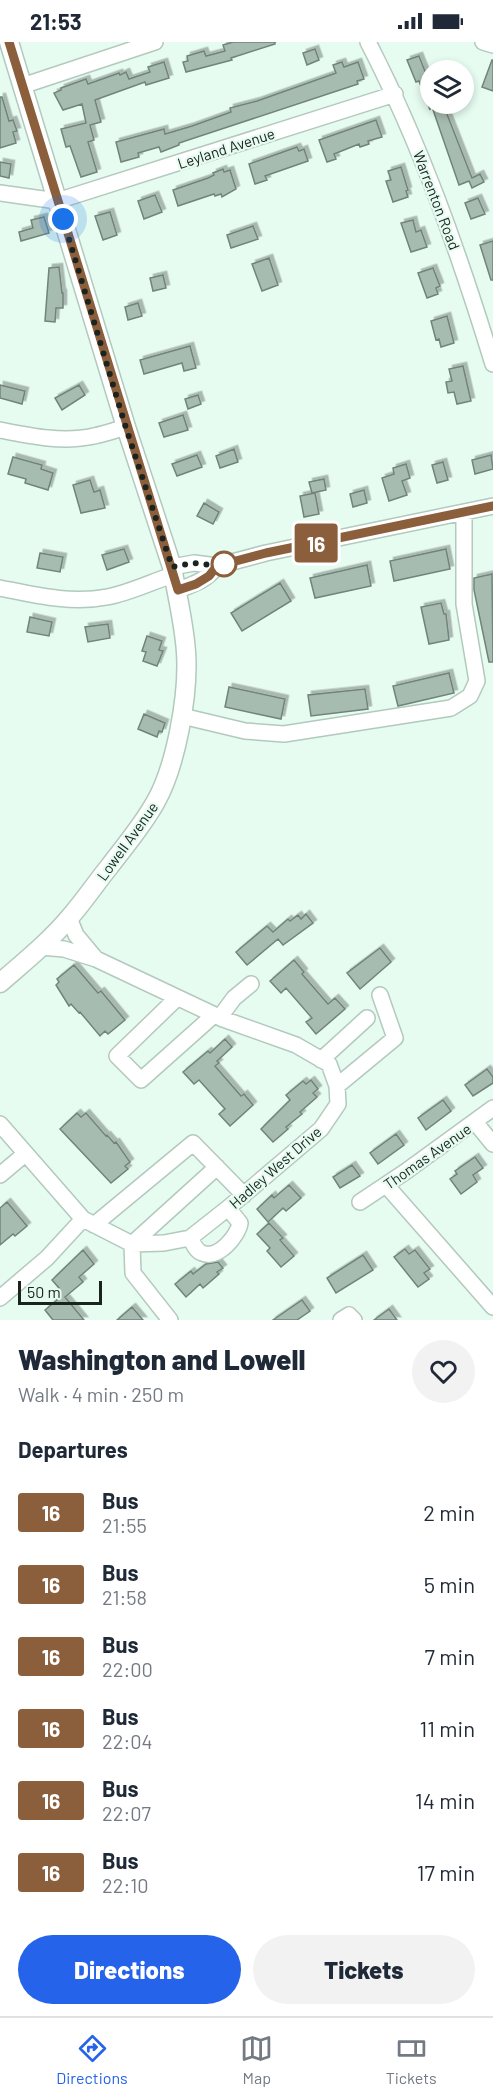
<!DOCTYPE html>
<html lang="en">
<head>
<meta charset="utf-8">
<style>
  body { margin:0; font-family:Barlow,sans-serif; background:#f2f2f3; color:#1f2937; height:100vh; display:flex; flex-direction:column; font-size:22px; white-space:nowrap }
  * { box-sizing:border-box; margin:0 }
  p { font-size:20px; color:#747a83 }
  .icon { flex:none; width:33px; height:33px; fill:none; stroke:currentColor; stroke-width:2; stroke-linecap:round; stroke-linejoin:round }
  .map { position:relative; height:1278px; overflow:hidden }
  .drawer { display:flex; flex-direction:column; background:#fff; flex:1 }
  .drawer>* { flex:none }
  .badge { padding:0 12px; border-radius:4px; font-size:21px; line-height:39px }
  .tools { position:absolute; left:420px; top:18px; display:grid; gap:12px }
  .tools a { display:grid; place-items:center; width:54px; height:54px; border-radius:50%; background:#fff; box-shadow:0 3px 9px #0003; font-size:30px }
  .scale { position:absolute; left:18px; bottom:15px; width:84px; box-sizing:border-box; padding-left:6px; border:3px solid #1b231f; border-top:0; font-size:16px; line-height:21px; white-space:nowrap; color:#1b231f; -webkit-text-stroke:4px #e6fcf1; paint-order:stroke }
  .you { position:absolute; width:30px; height:30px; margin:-15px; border:4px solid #fff; border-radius:50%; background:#1a73e8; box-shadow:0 0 0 9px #1a73e833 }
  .map>.badge { position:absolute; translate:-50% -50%; box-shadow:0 0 0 3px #fff }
  h2 { padding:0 18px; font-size:22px; line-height:54px }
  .round { display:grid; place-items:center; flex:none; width:63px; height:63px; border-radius:32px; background:#f2f2f3 }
  .head { display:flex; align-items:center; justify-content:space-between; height:102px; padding:0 18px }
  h1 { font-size:28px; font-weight:800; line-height:45px }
  .primary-button { display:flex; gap:12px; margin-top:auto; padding:12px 18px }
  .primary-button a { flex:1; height:69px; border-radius:36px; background:#2563eb; color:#fff; font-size:24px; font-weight:800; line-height:69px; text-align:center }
  .primary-button a+a { background:#f2f2f3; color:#1f2937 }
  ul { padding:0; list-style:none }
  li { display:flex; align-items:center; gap:18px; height:72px; padding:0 18px }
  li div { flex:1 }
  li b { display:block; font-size:22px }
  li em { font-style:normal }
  li .badge { min-width:66px; font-weight:700; text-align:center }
  .status { display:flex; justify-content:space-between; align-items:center; height:42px; padding:0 30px; background:#fff; direction:ltr }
  .status svg { height:16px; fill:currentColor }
  .dock { display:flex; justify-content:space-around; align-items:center; height:84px; border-top:2px solid #e0e1e3; background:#fff; font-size:16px; color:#747a83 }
  .dock a { display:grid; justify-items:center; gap:3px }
  .dock .selected { color:#2563eb }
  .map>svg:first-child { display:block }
  .building { fill:#a7bcb1; stroke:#71847a; stroke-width:1.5; filter:url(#shadow) }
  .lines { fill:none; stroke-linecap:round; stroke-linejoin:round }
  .minor-casing { stroke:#b3c9be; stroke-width:18 }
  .major-casing { stroke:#b3c9be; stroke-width:21 }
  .minor { stroke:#fff; stroke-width:15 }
  .major { stroke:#fff; stroke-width:18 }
  .line-casing { stroke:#fff; stroke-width:14 }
  .line { stroke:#8b5e3c; stroke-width:9 }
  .walk { stroke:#1b231f; stroke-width:6; stroke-dasharray:0 10.8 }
  .stop-dot { fill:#fff; stroke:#8b5e3c; stroke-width:3 }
  .labels { text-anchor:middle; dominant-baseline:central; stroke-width:4.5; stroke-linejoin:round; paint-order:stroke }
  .street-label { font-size:15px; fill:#1b231f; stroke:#e6fcf1 }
</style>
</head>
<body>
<div class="status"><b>21:53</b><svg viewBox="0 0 49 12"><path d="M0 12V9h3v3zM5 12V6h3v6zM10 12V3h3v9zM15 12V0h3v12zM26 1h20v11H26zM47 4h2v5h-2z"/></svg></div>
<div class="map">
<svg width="493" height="1278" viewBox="0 0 493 1278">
  <defs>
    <filter id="shadow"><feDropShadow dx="3.5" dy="-3.5" stdDeviation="0" flood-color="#0004"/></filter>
  </defs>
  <rect width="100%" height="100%" fill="#e6fcf1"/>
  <!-- building -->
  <path class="building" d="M233 0H275V2L231 16 232 18 186 30 183 20 188 19 187 14 204 9 206 14 225 9 223 3Z
    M315 7 319 18 307 23 303 11Z
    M419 14 430 42V68L419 39 416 40 407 18Z
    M492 18H493V49L482 45Z
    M164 20 169 36 146 43 145 40 95 58 101 80 90 83 94 98 88 100 97 130 81 135 70 104 66 105 61 87 86 81 82 62 63 68 54 51 61 48V46L86 37 88 42 119 31 120 33 126 30 129 37 150 30 148 25Z
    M342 20 344 25 358 20 364 37 357 39 358 42 179 101V103L161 110 159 105 138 111 139 115 121 120 116 100 164 87 165 92 192 84 231 70 230 66 257 59 336 31 333 23Z
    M0 55H2L9 79 13 78 17 89 13 90 16 101 0 106Z
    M431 62H443L472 136 480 132 484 140 472 146 469 139 459 143Z
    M376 78 382 95 368 99 369 102 360 105 359 102 334 112 336 117 327 120 319 98Z
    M297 105 299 109 304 107 308 119 265 134 267 138 255 142 249 122Z
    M0 120 11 122 9 136 0 134Z
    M401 125 408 148 406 149 408 155 393 160 386 139 391 138 388 129Z
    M223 127 224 130 230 128 236 147 222 155 221 152 215 154 214 152 178 164 173 148 208 136 214 133 213 131Z
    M155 153 162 170 144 177 138 159Z
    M478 156 485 172 471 177 465 161Z
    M110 170 117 193 103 198 95 174Z
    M44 175 49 191 21 199 19 190 33 186 31 178Z
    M413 178 416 190 421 188 427 205 411 210 401 181Z
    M253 184 258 197 231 206 227 193Z
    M493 199V238H491L480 203Z
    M269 216 278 243 262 249 252 222Z
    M59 225 62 251H63V266H56L55 280 45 279 49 226Z
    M433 226 440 244 436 246 438 252 427 256 418 231Z
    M163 233 166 246 153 249 150 236Z
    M138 261 142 274 128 278 125 265Z
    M447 274 454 301 441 305 439 297 436 298 431 279Z
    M190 304 196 326 184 329 182 321 144 332 140 318Z
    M463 324 471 359 457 362 454 350 448 351 446 340 452 339 449 327Z
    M0 343 25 349 22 362 0 356Z
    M79 343 85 353 62 368 55 356Z
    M198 353 201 362 188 367 185 357Z
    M183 373 188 388 164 395 159 381Z
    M234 407 238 420 220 426 216 414Z
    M197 413 202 425 177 434 172 422Z
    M491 413 493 427 475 432 472 418Z
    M13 415 42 423 41 427 53 431 48 448 25 441 26 437 8 432Z
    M443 420 448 438 437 441 432 423Z
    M406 422 410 436 402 439 407 453 389 459 382 436 394 432 393 426Z
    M324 437 326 448 312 451 309 440Z
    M90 438 94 450 100 448 105 466 81 471 73 443Z
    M364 448 367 461 353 465 350 452Z
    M315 451 319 472 304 475 300 454Z
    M204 461 219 470 213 482 197 474Z
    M124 507 129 520 107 528 102 513Z
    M446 507 450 527 394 539 390 519Z
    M40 511 63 515 60 530 37 526Z
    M367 523 371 544 315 556 310 536Z
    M492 532 493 620H489L474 548V536Z
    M280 541 291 559 242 589 231 571Z
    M441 561 444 572H446L449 598 429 602 421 565Z
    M30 575 52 580 49 594 27 590Z
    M108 582 110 596 88 600 85 585Z
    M147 594 162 599 159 608 163 609 157 624 143 619 146 610 142 609Z
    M449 631 454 651 398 664 393 644Z
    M229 645 285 657 281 677 225 665Z
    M365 647 368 667 311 674 308 653Z
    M144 672 165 681 162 690 159 689 157 695 138 687Z
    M306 872 313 881 283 903 278 897 247 923 236 910 267 884 273 890 288 877 290 879 298 873 301 877Z
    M380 906 391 920 360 947 347 931Z
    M294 918 304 930 302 932 328 962 335 956 345 967 316 992 306 980 312 976 286 946 281 951 270 939Z
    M74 923 98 951 101 949 125 978 108 992 105 989 100 994 80 970 79 971 71 962 69 964 56 943 59 940 57 937Z
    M225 997 232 1005 217 1019 219 1021 215 1024 241 1054 244 1052 253 1063 230 1084 219 1072 225 1067 199 1038 194 1042 183 1030 208 1009 210 1011Z
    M487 1027 493 1035V1041L473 1054 465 1043Z
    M311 1038 318 1047 313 1051 317 1055 300 1070 302 1072 286 1085 288 1087 273 1100 261 1087 290 1058 286 1053 303 1039 306 1042Z
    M443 1058 451 1069 426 1088 418 1076Z
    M77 1071 81 1075 86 1071 106 1094 107 1093 114 1101 116 1100 130 1120 125 1124 128 1127 111 1141 60 1087Z
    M396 1092 404 1103 378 1122 370 1111Z
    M475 1115 483 1126 473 1133 477 1140 461 1152 450 1137 457 1132 455 1129Z
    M352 1123 360 1134 340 1146 333 1135Z
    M289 1143 301 1156 286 1169 283 1166 268 1180 257 1167 272 1153 274 1156Z
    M7 1160 27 1184 15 1194 13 1192 0 1203V1166Z
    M269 1181 283 1196 280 1198 294 1214 281 1225 267 1209 270 1206 257 1192Z
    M405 1207 409 1212 415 1208 430 1227 424 1231 429 1237 418 1245 394 1215Z
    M83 1208 94 1222 79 1235 83 1240 65 1255 84 1278H53L45 1268 57 1258 52 1252 59 1246 52 1238Z
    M363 1213 373 1228 336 1251 327 1236Z
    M218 1220 223 1226 217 1230 219 1232 203 1246 200 1242 186 1255 175 1242 191 1229 193 1232 206 1222Z
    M302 1258 310 1269 297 1278H273Z
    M132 1265 143 1278H117Z
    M389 1267 397 1278H374Z"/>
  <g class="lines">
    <!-- minor casing -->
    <g class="minor-casing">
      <path id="minor" d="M368 0C421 103 459 211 493 322
        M483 0 493 3
        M22 44 155 0
        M0 151 57 159 395 52
        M0 388C30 394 63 401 94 394 105 392 116 388 126 385
        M172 525 194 521 217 524 266 511 493 464
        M0 546C35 553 71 562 107 555 129 551 151 540 173 533
        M178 548C194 542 207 538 217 524
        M182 674 245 689 284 692 451 666 470 654 477 639 464 562V470
        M41 905 64 907 96 917 76 893 69 876
        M177 956 117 1014 141 1038 214 973
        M220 975 234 956 251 942
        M321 1018 367 976
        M337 1044 395 996 380 953
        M475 1080 493 1102
        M0 1082 83 1177 132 1202 164 1201 190 1196 228 1166 321 1087 338 1062 337 1044 329 1022 296 1003 223 977 96 917
        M0 1133 25 1112
        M386 1143 493 1265
        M360 1160 405 1130 493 1066
        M94 1183 193 1101 244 1153
        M190 1196C193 1201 196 1209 202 1211 218 1218 238 1194 240 1181L228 1166
        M0 1256 47 1216 83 1177
        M170 1278 133 1231 132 1202 217 1125
        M341 1278 349 1273 354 1278"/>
    </g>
    <!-- major casing -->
    <g class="major-casing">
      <path id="major" d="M0 941C24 920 49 900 70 875 84 859 96 841 109 825 125 804 142 784 155 761 176 725 189 652 186 610 184 581 177 553 172 525L126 385 9 0"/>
    </g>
    <!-- minor -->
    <use href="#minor" class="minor"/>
    <!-- major -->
    <use href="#major" class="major"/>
  </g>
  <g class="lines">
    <!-- line casing -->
    <g class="line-casing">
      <path id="line" d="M9 0 178 548 196 542 209 534 217 524 266 511 493 464"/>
    </g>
    <!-- line -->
    <use href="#line" class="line"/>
    <!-- walk -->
    <path class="walk" d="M63 177 126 386 172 525 194 521 217 524 227 522H224"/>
  </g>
  <!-- markers -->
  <circle class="stop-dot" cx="224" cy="522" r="12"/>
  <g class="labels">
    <!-- street labels -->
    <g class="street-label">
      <text transform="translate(226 106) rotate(-18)">Leyland Avenue</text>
      <text transform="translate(437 158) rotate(69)">Warrenton Road</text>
      <text transform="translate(127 799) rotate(-54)">Lowell Avenue</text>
      <text transform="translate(427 1114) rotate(-35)">Thomas Avenue</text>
      <text transform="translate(275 1125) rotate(-41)">Hadley West Drive</text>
    </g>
  </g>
</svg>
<div class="tools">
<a><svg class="icon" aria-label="layers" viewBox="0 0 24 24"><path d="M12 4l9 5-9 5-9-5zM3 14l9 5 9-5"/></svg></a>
</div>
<div class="scale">50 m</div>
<div class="you" style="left:63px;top:177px"></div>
<b class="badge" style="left:316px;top:501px;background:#8b5e3c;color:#fff">16</b>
</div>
<section class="drawer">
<div class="head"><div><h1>Washington and Lowell</h1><p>Walk · 4 min · 250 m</p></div><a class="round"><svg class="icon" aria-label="heart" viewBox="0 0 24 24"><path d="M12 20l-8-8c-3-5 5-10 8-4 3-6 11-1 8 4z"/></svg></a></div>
<h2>Departures</h2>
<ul>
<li><span class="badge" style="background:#8b5e3c;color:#fff">16</span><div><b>Bus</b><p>21:55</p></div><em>2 min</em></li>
<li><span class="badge" style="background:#8b5e3c;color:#fff">16</span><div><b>Bus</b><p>21:58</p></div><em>5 min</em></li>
<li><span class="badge" style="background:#8b5e3c;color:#fff">16</span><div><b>Bus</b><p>22:00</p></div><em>7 min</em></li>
<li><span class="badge" style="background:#8b5e3c;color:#fff">16</span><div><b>Bus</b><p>22:04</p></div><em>11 min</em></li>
<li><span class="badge" style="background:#8b5e3c;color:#fff">16</span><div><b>Bus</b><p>22:07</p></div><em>14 min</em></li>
<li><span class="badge" style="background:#8b5e3c;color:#fff">16</span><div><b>Bus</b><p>22:10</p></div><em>17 min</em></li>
</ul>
<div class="primary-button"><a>Directions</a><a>Tickets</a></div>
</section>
<nav class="dock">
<a class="selected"><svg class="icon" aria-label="directions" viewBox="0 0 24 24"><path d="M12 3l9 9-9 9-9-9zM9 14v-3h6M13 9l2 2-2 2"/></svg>Directions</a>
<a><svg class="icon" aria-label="map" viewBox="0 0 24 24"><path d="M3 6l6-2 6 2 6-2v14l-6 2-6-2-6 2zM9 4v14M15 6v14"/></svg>Map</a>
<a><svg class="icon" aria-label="tickets" viewBox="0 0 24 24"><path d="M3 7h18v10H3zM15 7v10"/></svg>Tickets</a>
</nav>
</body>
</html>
